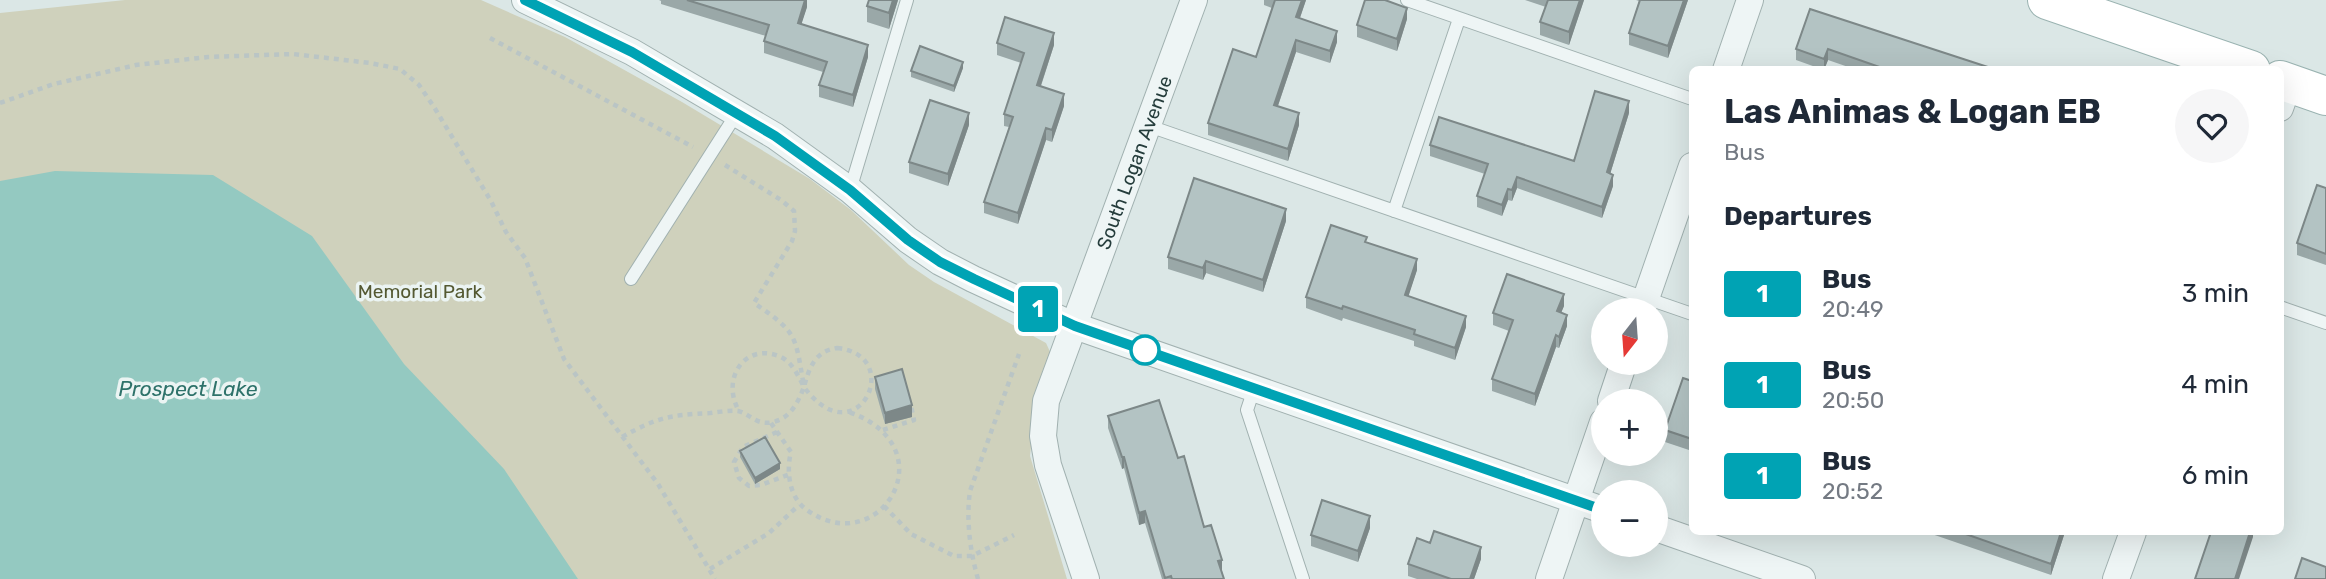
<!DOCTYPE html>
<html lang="en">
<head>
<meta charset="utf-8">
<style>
  body { margin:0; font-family:Rubik,sans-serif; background:#f6f6f7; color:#1f2937; height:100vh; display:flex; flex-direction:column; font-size:26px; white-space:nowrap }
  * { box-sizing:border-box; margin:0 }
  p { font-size:23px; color:#747a83 }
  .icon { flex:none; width:38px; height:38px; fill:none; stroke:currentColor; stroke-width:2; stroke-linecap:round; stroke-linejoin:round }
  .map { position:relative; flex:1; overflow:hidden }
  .side { position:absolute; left:1689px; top:66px; width:595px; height:469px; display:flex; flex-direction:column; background:#fff; border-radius:10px; box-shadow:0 7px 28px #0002 }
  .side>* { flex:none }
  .badge { padding:0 14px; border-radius:5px; font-size:24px; line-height:46px }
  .needle { width:46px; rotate:197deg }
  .tools { position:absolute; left:1591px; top:298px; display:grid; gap:14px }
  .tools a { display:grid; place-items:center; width:77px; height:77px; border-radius:50%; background:#fff; box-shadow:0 7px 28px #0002; font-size:35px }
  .map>.badge { position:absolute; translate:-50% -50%; box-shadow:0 0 0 4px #fff }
  h2 { padding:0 35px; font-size:26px; line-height:63px }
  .round { display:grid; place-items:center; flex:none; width:74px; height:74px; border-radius:37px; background:#f6f6f7 }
  .overview { display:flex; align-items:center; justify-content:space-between; height:119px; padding:0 35px }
  h1 { font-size:33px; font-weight:700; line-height:52px }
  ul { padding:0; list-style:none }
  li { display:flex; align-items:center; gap:21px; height:91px; padding:0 35px }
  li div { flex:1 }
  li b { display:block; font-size:26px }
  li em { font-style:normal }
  li .badge { min-width:77px; font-weight:700; text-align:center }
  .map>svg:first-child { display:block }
  .green { fill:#cfd1bc }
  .water { fill:#94c9c1 }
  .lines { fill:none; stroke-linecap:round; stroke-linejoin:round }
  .lane-casing { stroke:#a1b1b0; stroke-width:14 }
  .street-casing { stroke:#a1b1b0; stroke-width:28 }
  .primary-casing { stroke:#9ab3b1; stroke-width:40 }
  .path { stroke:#bac5c5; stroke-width:4.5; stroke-dasharray:5 5; stroke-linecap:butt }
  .lane { stroke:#eef5f5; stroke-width:12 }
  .street { stroke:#eef5f5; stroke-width:26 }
  .primary { stroke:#fff; stroke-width:38 }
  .wall { fill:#9aa8a8 }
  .shaded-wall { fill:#7d8888 }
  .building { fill:#b3c3c3; stroke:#7d8888; stroke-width:2 }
  .line-casing { stroke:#fff; stroke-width:16 }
  .line { stroke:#00a3b4; stroke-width:10 }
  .stop-dot { fill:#fff; stroke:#00a3b4; stroke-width:3.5 }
  .labels { text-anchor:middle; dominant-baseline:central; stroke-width:7; stroke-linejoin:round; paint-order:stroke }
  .street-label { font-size:19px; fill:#253d3c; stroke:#ebf4f3 }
  .park-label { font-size:19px; fill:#545932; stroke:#ebf4f3 }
  .water-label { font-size:21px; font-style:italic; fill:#2e726a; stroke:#ebf4f3 }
</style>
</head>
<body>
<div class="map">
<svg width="2326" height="579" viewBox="0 0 2326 579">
  <rect width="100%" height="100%" fill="#dbe7e6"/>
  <!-- green -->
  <path class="green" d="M125 0H481L565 37 682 102 810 179 851 210 909 265 934 282 1046 343 1051 354 1035 408 1030 456 1067 579H0V13Z"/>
  <!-- water -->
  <path class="water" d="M55 171 213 175 312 236 404 364 504 469 578 579H0V181Z"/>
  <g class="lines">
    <!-- lane casing -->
    <g class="lane-casing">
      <path id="lane" d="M1407 0 1692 99
        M1149 126 1692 314
        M850 190 907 0
        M1394 211 1459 19
        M631 279 737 113
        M2280 307 2326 323
        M1254 389 1247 410 1303 579"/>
    </g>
    <!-- street casing -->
    <g class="street-casing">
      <g id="street">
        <path d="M525 0 632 52 775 136 850 190 908 240 940 262 973 279 1075 326 1603 510"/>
        <path d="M1726 70 1750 0"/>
        <path d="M2280 108 2289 83"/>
        <path d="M1642 310 1692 166"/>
        <path d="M1611 401 1624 362"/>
        <path d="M1656 528 1802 579"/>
        <path id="s1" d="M1086 579 1048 465 1043 436 1046 401 1194 0"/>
        <path d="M1549 579 1603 422"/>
        <path d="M2116 579 2133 532"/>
      </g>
    </g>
    <!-- primary casing -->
    <g class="primary-casing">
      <path id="primary" d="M2047 0 2251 70
        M2280 80 2326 96"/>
    </g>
    <!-- path -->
    <path class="path" d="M490 38 693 147
      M0 103 54 84 136 65 208 57 293 54 370 63 400 69 419 85 434 107 491 201 506 232 525 258 564 359 658 484 715 579
      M725 165 781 200 794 211 795 231 792 241 754 303C798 333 795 335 804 387
      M837 348C907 355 857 459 804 387 809 368 815 351 837 348Z
      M771 423 791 452C786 471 789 498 807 510 879 562 950 448 849 412
      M883 430 914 420 911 406
      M777 432 743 447 734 462 739 478 749 486 761 485 790 474
      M622 437C658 417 670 415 710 413 719 412 730 410 738 411 751 414 756 426 773 422 791 418 798 402 804 387 798 376 793 363 781 357 746 341 720 378 739 411
      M884 506 911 534 954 556H972L1014 535
      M710 569 769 533 799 505
      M978 579C970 551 966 520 970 491L1019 354"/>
    <!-- lane -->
    <use href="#lane" class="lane"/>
    <!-- street -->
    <use href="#street" class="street"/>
    <!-- primary -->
    <use href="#primary" class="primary"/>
  </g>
  <!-- wall -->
  <path class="wall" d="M659 0H807V7L801 24 868 57 853 107 819 97V85L823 72 764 53V41L766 36 661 4V1Z
    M898 0 889 29 867 22V6Z
    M1264 0H1306L1300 18 1337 42 1330 63 1296 52 1278 106 1299 125 1288 161 1208 135V123L1256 57 1272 8 1264 5Z
    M1525 0H1584L1569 45 1540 35V22L1546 7Z
    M1636 0H1688L1668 58 1629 45V33L1639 1Z
    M1810 9 1997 70H1857L1828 60 1824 70 1796 60V49Z
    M1407 19 1397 51 1357 37V25Z
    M997 43 1054 45 1041 86 1064 106 1052 142 1046 140 1018 224 984 213V202L1009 127 1004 126V114L1021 63 997 55Z
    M963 68 954 92 911 77V71Z
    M1629 113 1610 174 1613 186 1602 218 1517 188 1512 201 1508 200 1502 216 1477 207V196L1485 174 1430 156V145L1574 161Z
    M969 125 948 186 909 173V162Z
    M2326 188V265L2297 255V243Z
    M1286 221 1263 292 1206 273 1203 280 1168 269V257Z
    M1367 242 1417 270 1408 296 1466 327 1455 360 1414 346V341L1343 318 1342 321 1306 308V297Z
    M1564 306 1561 312 1567 326 1559 348 1556 347 1535 406 1492 391V379L1509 331 1493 325V313Z
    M875 377 912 417 885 424 875 389Z
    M1692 381V451L1665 442V430Z
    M1108 416 1178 458 1204 527 1222 571 1224 579H1162L1145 523 1139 525 1124 468 1122 469 1108 428Z
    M740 451 780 469 755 484 740 457Z
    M1370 528 1358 562 1311 546V535Z
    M1926 532H2065L2051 575Z
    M1481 559 1474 579H1417L1408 576V564Z"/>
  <!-- shaded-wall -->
  <path class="shaded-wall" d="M805 0H807V7L798 35V23Z
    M893 0H898L889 29V13Z
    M1302 0H1306L1296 29V17Z
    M1580 0H1584L1569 45V32Z
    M1684 0H1688L1668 58V46Z
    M1407 8V19L1397 51V39Z
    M1337 31V42L1330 63V51Z
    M1054 33V45L1037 97V85Z
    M1296 40V52L1274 117V105Z
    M868 45V57L853 107V95Z
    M1828 49V60L1824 70V59Z
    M963 62V68L954 92V86Z
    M1064 94V106L1052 142V130Z
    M1629 101V113L1607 184V172Z
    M969 113V125L948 186V174Z
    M1299 113V125L1288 161V149Z
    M1046 128V140L1018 224V213Z
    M1613 175V186L1602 218V207Z
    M1517 177V188L1512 201V190Z
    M1508 189V200L1502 216V205Z
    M1286 209V221L1263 292V280Z
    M1417 259V270L1405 307V295Z
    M1206 261V273L1203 280V268Z
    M1564 294V306L1557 323V311Z
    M1567 315V326L1559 348V337Z
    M1466 316V327L1455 360V348Z
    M1556 335V347L1535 406V394Z
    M912 405V417L885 424V413Z
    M1122 457H1124V468L1122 469Z
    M780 463V469L755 484V478Z
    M1145 511V523L1139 525V513Z
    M1370 516V528L1358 562V551Z
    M2061 532H2065L2051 575V564Z
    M2250 532H2253V537L2239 579H2235Z
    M1481 547V559L1474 579H1470Z
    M1222 560V571L1218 573V561Z"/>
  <!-- building -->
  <path class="building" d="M687 0H805L798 23 868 45 853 95 819 85 827 62 764 41 769 25Z
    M869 0H893L889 13 867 6Z
    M1275 0H1302L1296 17 1337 31 1330 51 1296 40 1274 105 1299 113 1288 149 1208 123 1233 49 1256 57Z
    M1365 0H1385L1407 8 1397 39 1357 25Z
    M1548 0H1580L1569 32 1540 22Z
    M1640 0H1684L1668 46 1629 33Z
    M1810 9 1997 70H1888L1828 49 1824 59 1796 49Z
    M1005 17 1054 33 1037 85 1064 94 1052 130 1046 128 1018 213 984 202 1013 117 1004 114 1024 53 997 43Z
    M920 46 963 62 954 86 911 71Z
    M1595 91 1629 101 1607 172 1613 175 1602 207 1517 177 1512 190 1508 189 1502 205 1477 196 1488 164 1430 145 1439 117 1574 161Z
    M930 100 969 113 948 174 909 162Z
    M1194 178 1286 209 1263 280 1206 261 1203 268 1168 257Z
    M2317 185 2326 188V254L2297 243Z
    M1331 225 1367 237 1365 242 1417 259 1405 295 1466 316 1455 348 1414 334 1415 330 1343 306 1342 309 1306 297Z
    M1507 274 1564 294 1557 311 1567 315 1559 337 1556 335 1535 394 1492 379 1513 320 1493 313Z
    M902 369 912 405 885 413 875 377Z
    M1683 378 1692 381V439L1665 430Z
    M1159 400 1178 458 1184 456 1204 527 1211 525 1222 560 1218 561 1224 579H1172L1171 576 1165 578 1145 511 1139 513 1124 457H1122L1108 416Z
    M765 437 780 463 755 478 740 451Z
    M1322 500 1370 516 1358 551 1311 535Z
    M1434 531 1481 547 1470 579H1451L1408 564 1417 538 1430 543Z
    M1960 532H2061L2051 564Z
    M2211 532H2250L2235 579H2195Z
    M2302 558 2326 567V579H2295Z"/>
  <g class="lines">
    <!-- line casing -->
    <g class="line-casing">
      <path id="line" d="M525 0 632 52 775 136 850 190 908 240 940 262 974 279 1075 326 1603 510"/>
    </g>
    <!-- line -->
    <use href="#line" class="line"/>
  </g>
  <!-- markers -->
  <circle class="stop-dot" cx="1145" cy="350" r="14"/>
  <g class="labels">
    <!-- street labels -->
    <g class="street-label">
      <text stroke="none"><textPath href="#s1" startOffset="439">South Logan Avenue</textPath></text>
    </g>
    <!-- park labels -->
    <g class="park-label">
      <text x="420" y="291">Memorial Park</text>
    </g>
    <!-- water labels -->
    <g class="water-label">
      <text x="188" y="388">Prospect Lake</text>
    </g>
  </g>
</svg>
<div class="tools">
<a><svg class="needle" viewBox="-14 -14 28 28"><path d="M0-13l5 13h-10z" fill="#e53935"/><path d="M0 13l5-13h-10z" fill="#747a83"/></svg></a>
<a>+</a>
<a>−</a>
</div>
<b class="badge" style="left:1038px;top:309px;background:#00a3b4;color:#fff">1</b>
<section class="side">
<div class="overview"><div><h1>Las Animas &amp; Logan EB</h1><p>Bus</p></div><a class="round"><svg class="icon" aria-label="heart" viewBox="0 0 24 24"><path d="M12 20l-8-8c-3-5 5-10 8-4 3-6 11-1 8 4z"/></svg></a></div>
<h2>Departures</h2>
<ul>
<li><span class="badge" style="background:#00a3b4;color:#fff">1</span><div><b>Bus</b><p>20:49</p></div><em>3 min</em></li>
<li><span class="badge" style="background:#00a3b4;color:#fff">1</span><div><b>Bus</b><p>20:50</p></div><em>4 min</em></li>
<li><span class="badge" style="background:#00a3b4;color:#fff">1</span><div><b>Bus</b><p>20:52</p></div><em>6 min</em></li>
</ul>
</section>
</div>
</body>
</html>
